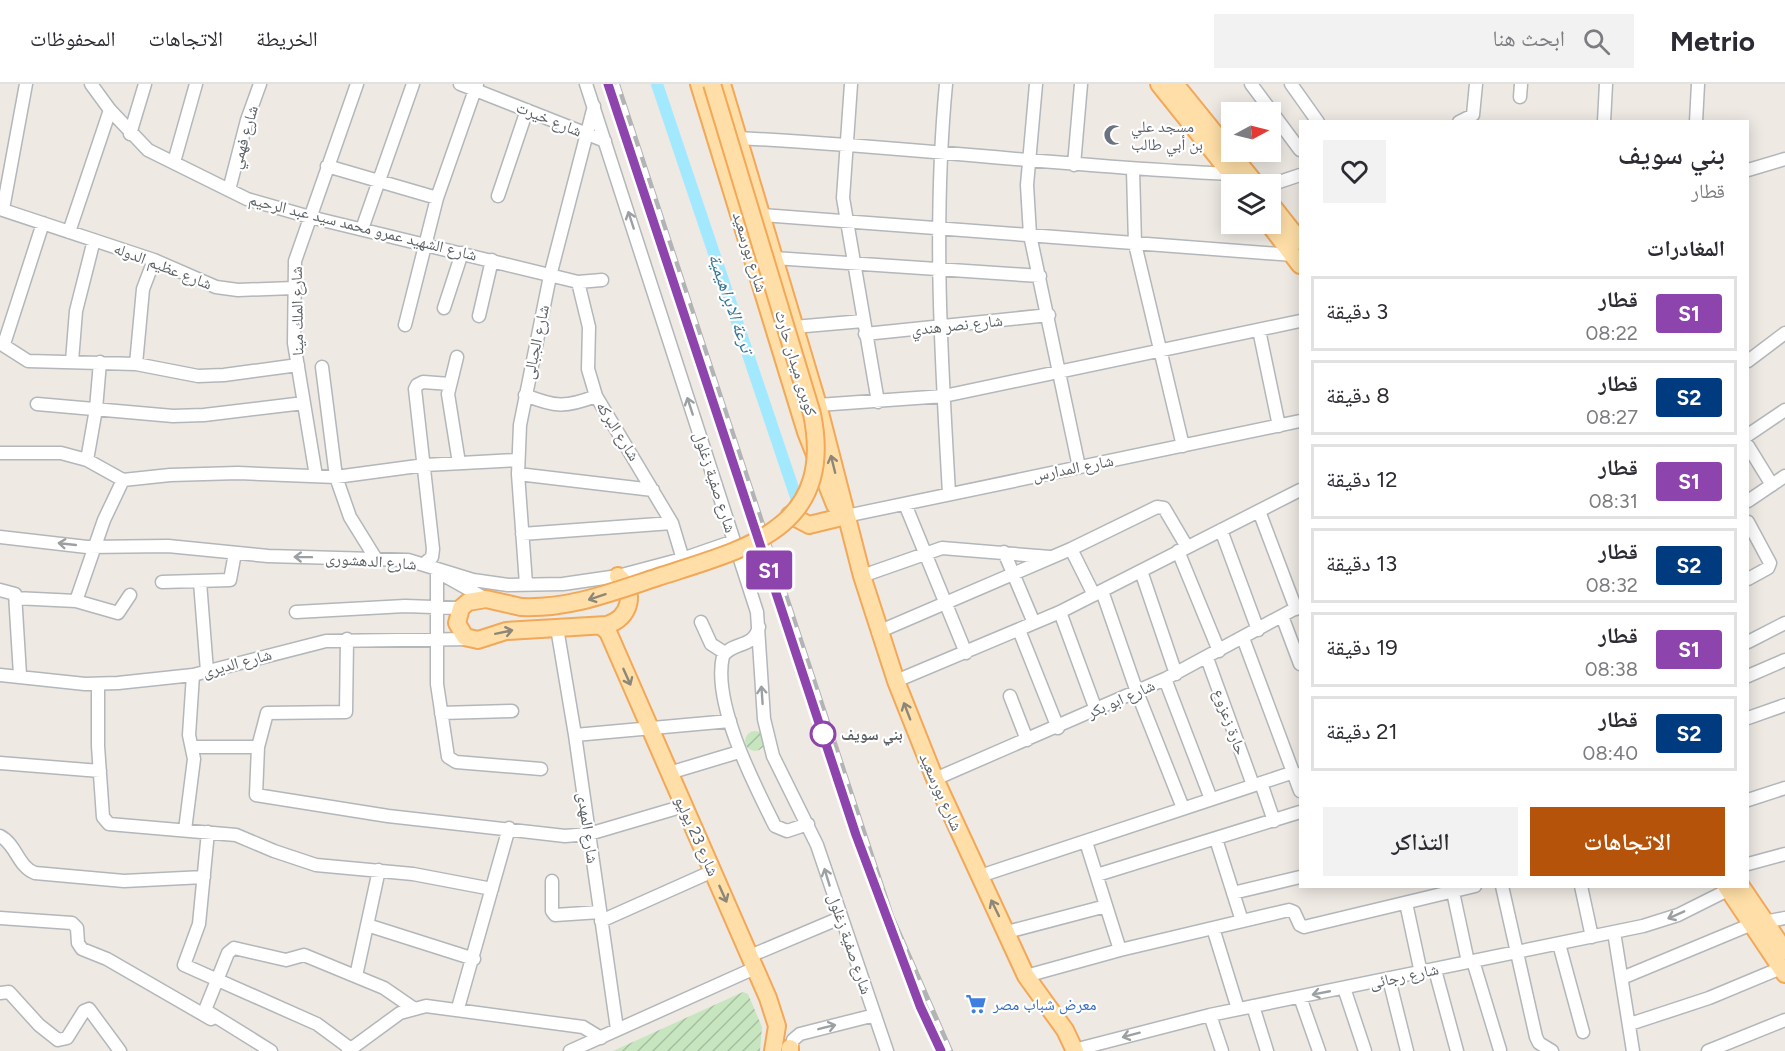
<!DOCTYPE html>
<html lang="ar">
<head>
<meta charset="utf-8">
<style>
  body { margin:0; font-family:Figtree,"Noto Naskh Arabic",sans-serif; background:#f2f2f3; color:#2b2b33; direction:rtl; height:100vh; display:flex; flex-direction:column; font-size:22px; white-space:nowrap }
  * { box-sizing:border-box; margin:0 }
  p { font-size:20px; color:#7c7c81 }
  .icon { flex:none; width:33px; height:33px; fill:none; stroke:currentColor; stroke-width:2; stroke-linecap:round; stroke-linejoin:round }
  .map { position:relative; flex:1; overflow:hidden; direction:ltr }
  .sheet { position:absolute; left:1299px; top:36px; width:450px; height:768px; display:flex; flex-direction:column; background:#fff; border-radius:0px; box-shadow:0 3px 15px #0003; direction:rtl }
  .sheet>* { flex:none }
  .badge { padding:0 12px; border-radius:4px; font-size:21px; line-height:39px }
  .needle { width:39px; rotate:83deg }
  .controls { position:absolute; left:1221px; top:18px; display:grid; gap:12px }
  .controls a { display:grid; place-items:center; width:60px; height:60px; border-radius:0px; background:#fff; box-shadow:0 3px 15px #0003; font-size:30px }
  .map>.badge { position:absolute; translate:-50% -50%; box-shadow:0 0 0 3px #fff }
  h2 { padding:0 24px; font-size:22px; line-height:54px }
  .round { display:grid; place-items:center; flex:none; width:63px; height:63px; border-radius:0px; background:#f2f2f3 }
  .head { display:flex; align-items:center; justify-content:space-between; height:102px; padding:0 24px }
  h1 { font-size:28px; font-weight:600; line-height:45px }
  .cta { display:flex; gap:12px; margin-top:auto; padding:12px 24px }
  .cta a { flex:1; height:69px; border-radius:0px; background:#b45309; color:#fff; font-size:24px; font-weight:600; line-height:69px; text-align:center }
  .cta a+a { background:#f2f2f3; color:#2b2b33 }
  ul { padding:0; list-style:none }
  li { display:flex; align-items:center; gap:18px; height:75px; margin:0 12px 9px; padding:0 12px; border:3px solid #e1e1e2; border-radius:0px }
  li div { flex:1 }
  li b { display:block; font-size:22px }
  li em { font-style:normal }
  li .badge { min-width:66px; font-weight:700; text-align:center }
  header { display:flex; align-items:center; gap:36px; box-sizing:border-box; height:84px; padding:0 30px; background:#fff; border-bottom:2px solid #e1e1e2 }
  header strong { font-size:28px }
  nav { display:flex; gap:33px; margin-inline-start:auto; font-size:21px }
  .search { width:420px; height:54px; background:#f2f2f3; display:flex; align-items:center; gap:15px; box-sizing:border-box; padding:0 21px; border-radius:0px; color:#7c7c81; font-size:22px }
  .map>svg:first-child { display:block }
  .garden { fill:url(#garden-furrows) }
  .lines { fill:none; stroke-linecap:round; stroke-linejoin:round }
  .canal { stroke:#a2e9ff; stroke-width:12 }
  .minor-casing { stroke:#b3b7ba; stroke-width:15 }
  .major-casing { stroke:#f2a858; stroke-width:20 }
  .minor { stroke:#fff; stroke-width:12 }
  .major { stroke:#ffdfa7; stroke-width:16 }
  .rail-casing { stroke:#b2b3b4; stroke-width:6 }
  .rail { stroke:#fff; stroke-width:4; stroke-dasharray:11; stroke-linecap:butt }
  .major-bridge-casing { stroke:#f2a858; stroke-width:20; stroke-linecap:butt }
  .major-bridge { stroke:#ffdfa7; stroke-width:16 }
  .oneway { stroke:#9da0a2 }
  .oneway2 { stroke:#8c8778 }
  .line-casing { stroke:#fff; stroke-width:14 }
  .line { stroke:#8e44ad; stroke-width:9 }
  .stop-dot { fill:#fff; stroke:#8e44ad; stroke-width:3 }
  .labels { text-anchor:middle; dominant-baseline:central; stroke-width:4.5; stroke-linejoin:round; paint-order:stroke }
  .street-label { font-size:16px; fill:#5b6164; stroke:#fff }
  .worship-label { font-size:16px; fill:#5b616d; stroke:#fff; text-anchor:start }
  .stop-label { font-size:16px; font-weight:bold; fill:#5b6164; stroke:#fff; text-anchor:start }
  .shop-label { font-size:16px; fill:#366cbe; stroke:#fff; text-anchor:start }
  .water-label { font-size:18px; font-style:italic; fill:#377896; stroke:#fff }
</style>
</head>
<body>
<header>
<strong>Metrio</strong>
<div class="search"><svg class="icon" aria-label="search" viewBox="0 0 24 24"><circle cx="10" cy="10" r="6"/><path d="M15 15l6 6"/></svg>ابحث هنا</div>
<nav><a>الخريطة</a><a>الاتجاهات</a><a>المحفوظات</a></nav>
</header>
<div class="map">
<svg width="1785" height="967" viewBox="0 0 1785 967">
  <defs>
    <pattern id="garden-furrows" width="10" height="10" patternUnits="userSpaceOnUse" patternTransform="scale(1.5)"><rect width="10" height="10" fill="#c7e6bf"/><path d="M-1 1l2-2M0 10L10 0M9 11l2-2" fill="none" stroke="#a5be9f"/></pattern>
  </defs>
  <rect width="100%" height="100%" fill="#eee9e3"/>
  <!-- garden -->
  <path class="garden" d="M745 657a10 10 0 1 1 20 0a10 10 0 1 1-20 0Z
    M743 908 748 910 762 943 760 967H613Z"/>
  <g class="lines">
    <!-- canal -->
    <path class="canal" d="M657 0 800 425"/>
    <!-- minor casing -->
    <g class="minor-casing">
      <path id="minor" d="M91 0 110 26 148 66 247 115 310 133 578 198 602 196
        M460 0 605 57
        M586 0 757 528 764 635 773 672 817 761 887 967
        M851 0 843 114 878 318
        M946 0C933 137 941 272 949 409
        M1036 0 1027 101 1030 151 1079 383
        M1251 0 1300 66
        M1291 0 1318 38
        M1520 13 1521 0
        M1459 38 1473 31 1476 0
        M1604 38 1606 0
        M1696 38 1698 0
        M130 50 145 0
        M738 54C903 62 1066 83 1231 90
        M174 78 196 0
        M1074 81 1081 0
        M327 82 437 114
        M1133 86 1135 160 1183 362
        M1748 86 1785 75
        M1270 101 1300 91
        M229 106 247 36 260 0
        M498 112 527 26
        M0 125 154 176 216 203 238 206 294 204
        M3 125 26 0
        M762 131 1293 171
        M362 145 413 0
        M69 148 110 26
        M774 174 1040 192
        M578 198 589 243 588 285 596 312 672 439 685 482
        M444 224 462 169
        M479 232 492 176
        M405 241 437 114 477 0
        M794 243 863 237
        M1259 246 1279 342
        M865 250 1049 231
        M0 259 28 277 136 280 198 292 224 291 298 281
        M4 260 43 139
        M457 273 448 310 459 379
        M72 277 76 227 94 156
        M1748 277 1785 249
        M136 280 143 205 154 176
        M322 283 336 393 350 433 376 475
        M525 311C555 323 565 324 596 312
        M37 320 173 332 204 331 304 319
        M818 321 944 312 1300 237
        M1748 351 1785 326
        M1748 362 1772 401
        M0 369H61L87 376 123 396 170 391 238 389 336 393 425 381 517 376
        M87 376 96 325 100 278
        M518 390 653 406
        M316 392 294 259 295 177 357 0
        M1748 417 1785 392
        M905 420 966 569
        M1259 427 1296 525
        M846 432 1300 337
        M1748 438 1770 479 1768 484 1748 495
        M1221 446 1258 546
        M522 450 672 439
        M0 453 87 463 168 462 268 472 408 476 473 496 508 501 563 500 618 492 682 475 734 457
        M1071 465 1094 511
        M1178 467 1219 567
        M1004 468 1034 539
        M424 480 432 473 433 465 415 305 417 301 423 298 450 300
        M437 486V600L448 673 456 678 541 685
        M1141 487 1176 590
        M445 492 486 515
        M862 492 942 464 1050 473
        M162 498 230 496 235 469
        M200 498 207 587
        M526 500 518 390 520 341 550 192 594 22
        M0 506 15 510 20 591
        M1102 507 1137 608 1183 724
        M15 514 76 517 104 436 123 396
        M76 517 118 529 130 511
        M296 528 405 522 461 524
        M1060 528 1096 626
        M1282 532 1300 580
        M701 538 711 560 725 569
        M759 543C753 565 733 557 723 572 712 619 754 700 775 742L787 747 808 740
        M557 544 575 651 617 945
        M1019 546 1058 644
        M878 548 1071 465 1157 423 1164 424 1187 463
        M1243 554 1300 707
        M347 555 346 628 267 629 258 663 256 711 388 732 565 752 589 750 684 722
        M1748 558 1785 539
        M1207 574 1253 701
        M0 591 85 600 118 599 193 591 326 557 471 555
        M1748 592 1785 576
        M1165 595 1211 715
        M896 597 1060 528 1300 406
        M98 600V662L103 733 109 740 236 751 274 767 316 781 413 790 492 805
        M1010 612 1027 656
        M441 629 512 627
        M1748 634 1785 621
        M575 651 730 637
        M192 663H258
        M0 679 100 687
        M669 689 739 668
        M935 695 1165 595 1300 522
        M1261 699 1274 737
        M1748 716 1785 704
        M185 746 194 675 189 651 193 591
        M208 748 199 840 184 881 317 940 351 965
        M0 752C16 760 18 783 35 789L124 797 204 793
        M1216 755 1242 837
        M1086 758 1120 866
        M1748 780 1785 770
        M1097 791 1300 728
        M980 792 1294 688
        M552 797V827L555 831 600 828
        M1502 802 1536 953 1539 959 1552 967
        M1581 802 1592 853
        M1453 808 1468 878
        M1233 809 1300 793
        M1406 819 1421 889
        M0 834 72 839 77 844 78 859 82 865 107 875 211 935
        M601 837 713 787
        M1764 838 1785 834
        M367 841 474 875
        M1213 844 1238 925
        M1007 848 1106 822
        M1614 848 1633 967
        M1559 860 1583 948
        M750 872 840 834
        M1473 877 1500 966
        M1435 886 1457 967
        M356 892 379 786
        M1026 892 1120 866 1289 826 1294 828 1300 841 1304 843 1475 802
        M1622 894 1752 840
        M1389 895 1407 967
        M1344 904 1365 967
        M0 909 9 908 39 941 58 956 67 954 84 927 89 925 120 967
        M1300 913 1319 967
        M1253 922 1267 967
        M458 924 509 744
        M1210 931 1222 967
        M1630 940 1709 914 1781 884
        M1074 966 1210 931 1643 842 1678 831 1728 806
        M271 967 205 926 228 869 234 864 286 876 304 871 384 904 413 924
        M348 967 400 929 426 922 583 943 601 954
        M570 967 755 884
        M791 967 793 956 800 950 875 931
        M1708 967 1785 936"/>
    </g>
    <!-- major casing -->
    <g class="major-casing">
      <path id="major" d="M699 0 806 348 835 421
        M722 0 818 321 862 492 896 597 935 695 1026 892 1065 946 1075 967
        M1159 0 1239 100
        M1175 0 1256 100
        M1270 119 1300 157
        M1269 140 1300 181
        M790 431 809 441 846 432
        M521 523 486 515 468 518 461 524 457 539 465 553 478 556 506 547 607 541C630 534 637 508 618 492
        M601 542 608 548 768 914 777 942 773 967
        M1726 802 1785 890
        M1741 802 1785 867
        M790 967V964"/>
    </g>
    <!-- minor -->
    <use href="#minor" class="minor"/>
    <!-- major -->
    <use href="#major" class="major"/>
    <!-- rail casing -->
    <g class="rail-casing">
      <path id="rail" d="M617 0 891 832 950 967
        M906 887 938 962"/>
    </g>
    <!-- rail -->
    <use href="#rail" class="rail"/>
    <!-- major-bridge casing -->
    <g class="major-bridge-casing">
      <path id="major-bridge" d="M521 523C570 525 612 508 658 493 744 465 836 446 812 330L712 0"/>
    </g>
    <!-- major-bridge -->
    <use href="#major-bridge" class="major-bridge"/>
  </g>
  <!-- one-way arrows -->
  <defs><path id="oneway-shaft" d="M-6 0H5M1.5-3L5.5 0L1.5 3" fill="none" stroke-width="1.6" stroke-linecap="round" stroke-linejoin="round" transform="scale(1.5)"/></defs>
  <g class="oneway">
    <use href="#oneway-shaft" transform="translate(631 136) rotate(-108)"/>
    <use href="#oneway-shaft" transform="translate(690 322) rotate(-108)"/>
    <use href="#oneway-shaft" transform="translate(67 460) rotate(-174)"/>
    <use href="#oneway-shaft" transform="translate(303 473) rotate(-179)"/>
    <use href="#oneway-shaft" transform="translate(762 611) rotate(-94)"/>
    <use href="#oneway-shaft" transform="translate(827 793) rotate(-107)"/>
    <use href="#oneway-shaft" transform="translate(1676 831) rotate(156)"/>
    <use href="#oneway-shaft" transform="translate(1321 909) rotate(169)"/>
    <use href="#oneway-shaft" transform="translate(827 943) rotate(-14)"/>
    <use href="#oneway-shaft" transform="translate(1131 951) rotate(165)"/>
  </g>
  <g class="oneway2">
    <use href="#oneway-shaft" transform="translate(833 380) rotate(-104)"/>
    <use href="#oneway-shaft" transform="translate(597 513) rotate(162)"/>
    <use href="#oneway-shaft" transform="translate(504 548) rotate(-12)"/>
    <use href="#oneway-shaft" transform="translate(627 593) rotate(66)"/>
    <use href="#oneway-shaft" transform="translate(907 627) rotate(-111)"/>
    <use href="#oneway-shaft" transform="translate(723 810) rotate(66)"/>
    <use href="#oneway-shaft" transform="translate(995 824) rotate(-116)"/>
  </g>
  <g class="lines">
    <!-- line casing -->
    <g class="line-casing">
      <path id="line" d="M608 0 856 751 920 922 941 967"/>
    </g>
    <!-- line -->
    <use href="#line" class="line"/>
  </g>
  <!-- icons -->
  <defs>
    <g id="mosque-bare" transform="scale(1.62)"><path d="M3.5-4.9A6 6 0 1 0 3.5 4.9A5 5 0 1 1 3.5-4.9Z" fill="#6b7280" stroke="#fff" stroke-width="2.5" paint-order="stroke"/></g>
    <g id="supermarket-bare" transform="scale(1.62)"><path d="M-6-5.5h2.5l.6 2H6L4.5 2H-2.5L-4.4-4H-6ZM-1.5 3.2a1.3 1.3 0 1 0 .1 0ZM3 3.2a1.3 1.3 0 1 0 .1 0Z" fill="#3f7fe0" stroke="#fff" stroke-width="2.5" paint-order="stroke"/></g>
  </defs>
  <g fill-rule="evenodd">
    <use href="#mosque-bare" x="1114" y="51"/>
    <use href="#supermarket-bare" x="976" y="920"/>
  </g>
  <!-- markers -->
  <circle class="stop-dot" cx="823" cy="650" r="12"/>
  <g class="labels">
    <!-- street labels -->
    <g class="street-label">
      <text transform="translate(549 35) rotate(22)">شارع خيرت</text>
      <text transform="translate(244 53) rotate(-74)">شارع فهمي</text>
      <text transform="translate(363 143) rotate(14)">شارع الشهيد عمرو محمد سيد عبد الرحيم</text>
      <text transform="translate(750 168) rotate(73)">شارع بورسعيد</text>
      <text transform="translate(163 182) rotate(21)">شارع عظيم الدوله</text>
      <text transform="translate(297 227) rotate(-91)">شارع الملك مينا</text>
      <text transform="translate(957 241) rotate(-6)">شارع نصر هندي</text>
      <text transform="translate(536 258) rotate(-78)">شارع الجبالى</text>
      <text transform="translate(796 279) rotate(73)">كوبرى ميدان حارث</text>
      <text transform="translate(618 347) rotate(58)">شارع البركه</text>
      <text transform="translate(1073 384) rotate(-11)">شارع المدارس</text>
      <text transform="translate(715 398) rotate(72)">شارع صفية زغلول</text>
      <text transform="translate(371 477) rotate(4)">شارع الدهشورى</text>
      <text transform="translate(237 579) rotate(-15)">شارع الديرى</text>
      <text transform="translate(1121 615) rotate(-24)">شارع ابو بكر</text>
      <text transform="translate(1230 638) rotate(70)">حارة زعزوع</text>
      <text transform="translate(941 708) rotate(66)">شارع بورسعيد</text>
      <text transform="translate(588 744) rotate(82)">شارع المهدى</text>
      <text transform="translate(697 752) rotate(66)">شارع 23 يوليو</text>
      <text transform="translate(850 860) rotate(71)">شارع صفية زغلول</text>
      <text transform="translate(1404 892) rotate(-12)">شارع رجائى</text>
    </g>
    <!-- worship labels -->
    <g class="worship-label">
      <text x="1131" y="42">مسجد علي<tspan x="1131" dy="18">بن أبي طالب</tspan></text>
    </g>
    <!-- stop labels -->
    <g class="stop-label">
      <text x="841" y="650">بني سويف</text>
    </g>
    <!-- shop labels -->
    <g class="shop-label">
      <text x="993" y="920">معرض شباب مصر</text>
    </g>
    <!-- water labels -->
    <g class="water-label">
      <text transform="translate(731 219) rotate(71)">ترعة الابراهيمية</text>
    </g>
  </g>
</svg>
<div class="controls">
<a><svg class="needle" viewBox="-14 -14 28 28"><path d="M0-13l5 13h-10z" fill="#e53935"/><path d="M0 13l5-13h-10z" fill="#7c7c81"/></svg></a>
<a><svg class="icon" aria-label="layers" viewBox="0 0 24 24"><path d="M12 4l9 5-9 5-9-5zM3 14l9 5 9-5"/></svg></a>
</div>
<b class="badge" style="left:769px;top:486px;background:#8e44ad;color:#fff">S1</b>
<section class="sheet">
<div class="head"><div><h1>بني سويف</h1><p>قطار</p></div><a class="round"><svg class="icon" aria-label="heart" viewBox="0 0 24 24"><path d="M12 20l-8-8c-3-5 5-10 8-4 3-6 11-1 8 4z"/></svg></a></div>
<h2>المغادرات</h2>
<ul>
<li><span class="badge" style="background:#8e44ad;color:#fff">S1</span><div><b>قطار</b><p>08:22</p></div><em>3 دقيقة</em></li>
<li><span class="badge" style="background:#003b80;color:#fff">S2</span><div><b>قطار</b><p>08:27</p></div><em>8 دقيقة</em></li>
<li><span class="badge" style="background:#8e44ad;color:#fff">S1</span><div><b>قطار</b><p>08:31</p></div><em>12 دقيقة</em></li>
<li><span class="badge" style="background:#003b80;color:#fff">S2</span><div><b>قطار</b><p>08:32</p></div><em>13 دقيقة</em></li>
<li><span class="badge" style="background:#8e44ad;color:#fff">S1</span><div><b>قطار</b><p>08:38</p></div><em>19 دقيقة</em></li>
<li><span class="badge" style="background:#003b80;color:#fff">S2</span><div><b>قطار</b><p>08:40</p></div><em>21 دقيقة</em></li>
</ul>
<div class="cta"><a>الاتجاهات</a><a>التذاكر</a></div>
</section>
</div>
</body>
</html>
